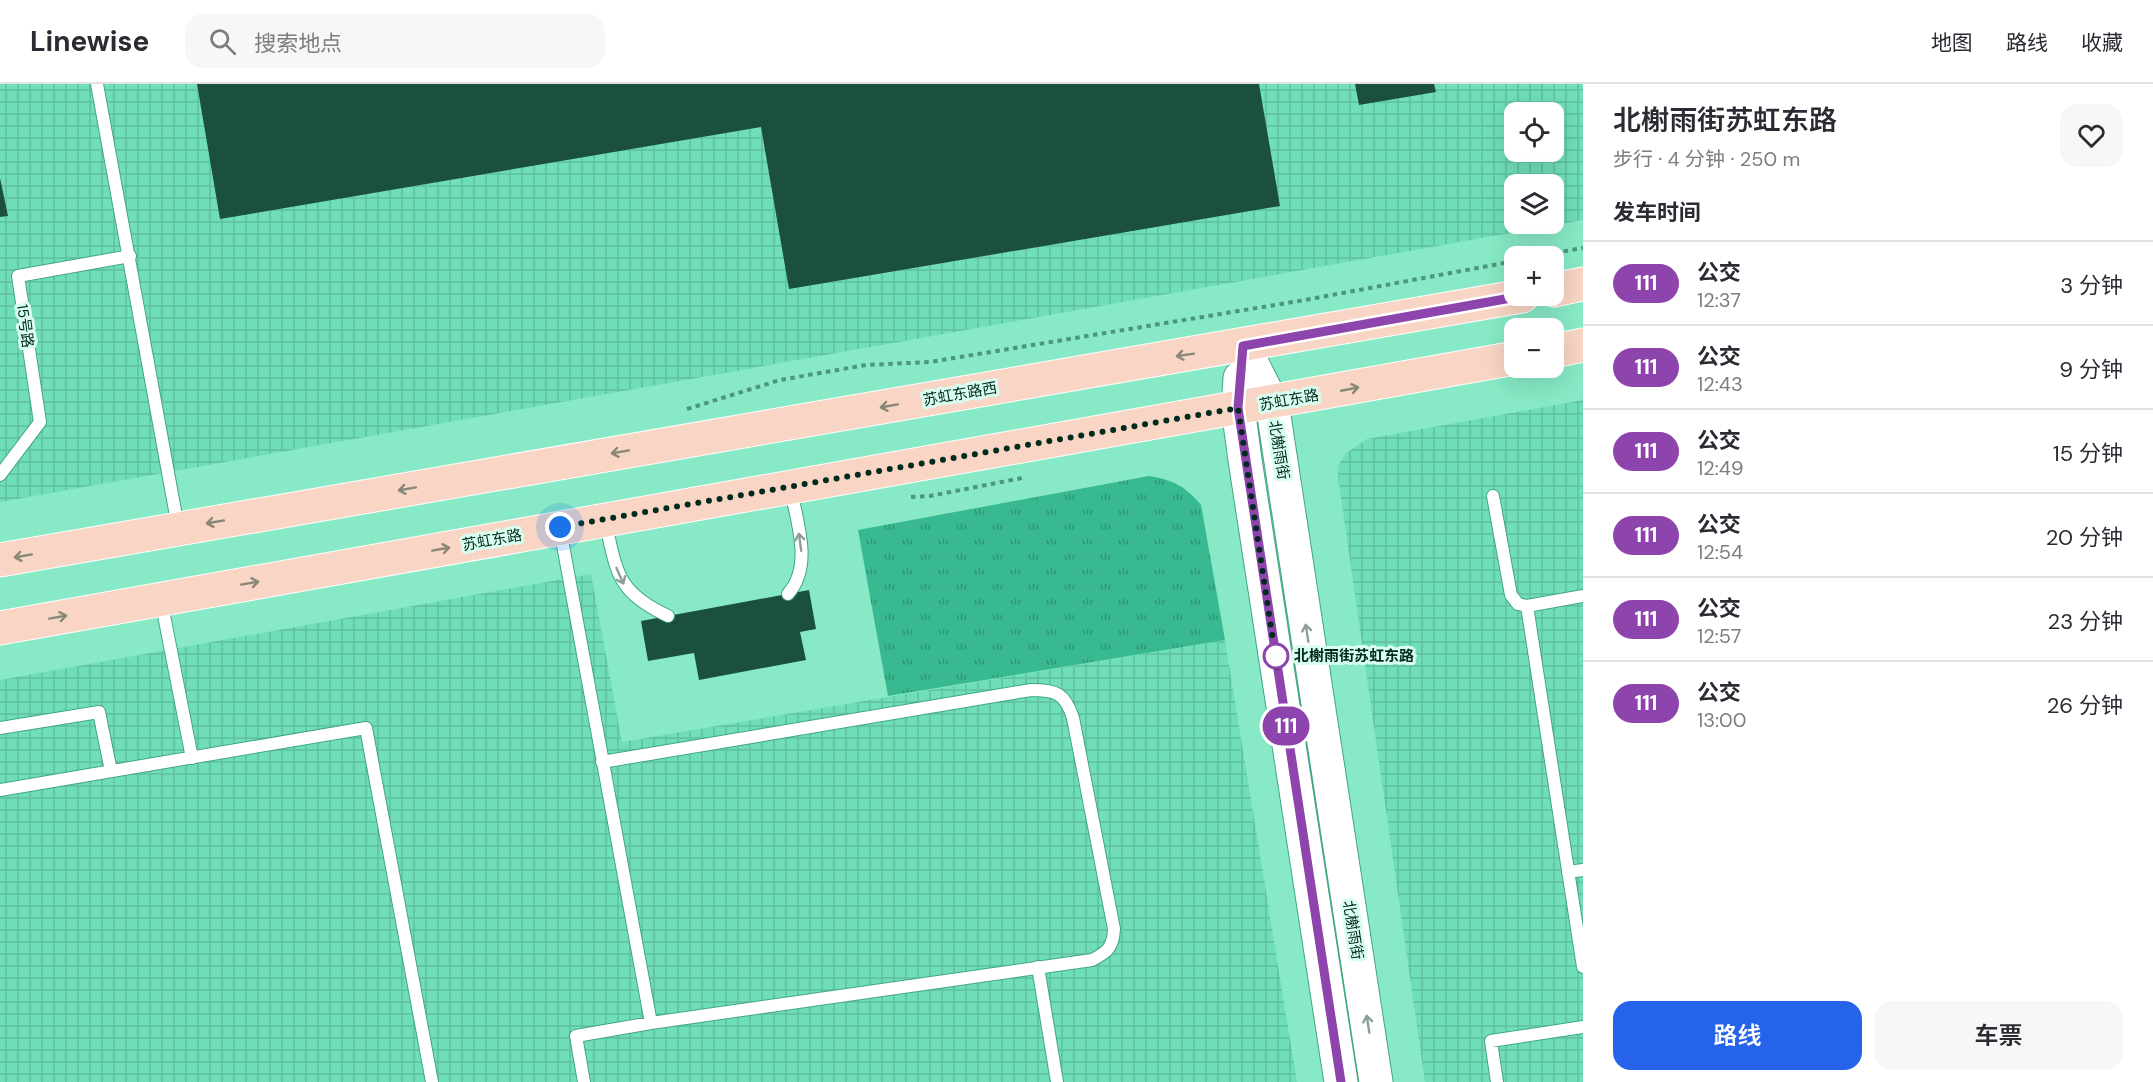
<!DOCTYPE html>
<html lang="zh">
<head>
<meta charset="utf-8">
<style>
  body { margin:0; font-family:"DM Sans","Noto Sans SC",sans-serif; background:#f7f7f7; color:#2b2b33; height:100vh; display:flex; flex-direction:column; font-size:22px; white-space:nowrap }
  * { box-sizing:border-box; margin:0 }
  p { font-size:20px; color:#7c7c81 }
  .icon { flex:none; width:33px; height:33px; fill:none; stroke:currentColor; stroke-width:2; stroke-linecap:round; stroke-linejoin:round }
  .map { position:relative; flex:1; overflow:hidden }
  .panel { display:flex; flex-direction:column; background:#fff; width:570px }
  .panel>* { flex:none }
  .badge { padding:0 12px; border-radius:20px; font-size:21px; line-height:39px }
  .buttons { position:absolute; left:1504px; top:18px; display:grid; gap:12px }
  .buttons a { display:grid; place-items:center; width:60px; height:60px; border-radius:12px; background:#fff; box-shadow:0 6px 24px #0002; font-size:30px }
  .you { position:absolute; width:30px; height:30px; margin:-15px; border:4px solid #fff; border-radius:50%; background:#1a73e8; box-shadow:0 0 0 9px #1a73e833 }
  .map>.badge { position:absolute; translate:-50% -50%; box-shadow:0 0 0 3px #fff }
  h2 { padding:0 30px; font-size:22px; line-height:54px }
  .round { display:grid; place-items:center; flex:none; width:63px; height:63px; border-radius:18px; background:#f7f7f7 }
  .headline { display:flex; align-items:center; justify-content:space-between; height:102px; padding:0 30px }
  h1 { font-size:28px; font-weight:600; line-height:45px }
  .primary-button { display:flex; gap:12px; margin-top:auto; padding:12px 30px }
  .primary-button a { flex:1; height:69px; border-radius:18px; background:#2563eb; color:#fff; font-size:24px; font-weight:600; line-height:69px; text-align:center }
  .primary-button a+a { background:#f7f7f7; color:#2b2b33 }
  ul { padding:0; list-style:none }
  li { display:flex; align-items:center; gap:18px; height:84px; padding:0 30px; border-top:2px solid #e1e1e2 }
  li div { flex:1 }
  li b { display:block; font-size:22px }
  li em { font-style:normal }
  li .badge { min-width:66px; font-weight:700; text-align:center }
  header { display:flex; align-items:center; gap:36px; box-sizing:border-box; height:84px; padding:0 30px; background:#fff; border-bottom:2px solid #e1e1e2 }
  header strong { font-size:28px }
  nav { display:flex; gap:33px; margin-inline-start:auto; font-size:21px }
  .search { width:420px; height:54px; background:#f7f7f7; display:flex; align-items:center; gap:15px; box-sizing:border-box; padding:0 21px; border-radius:18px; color:#7c7c81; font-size:22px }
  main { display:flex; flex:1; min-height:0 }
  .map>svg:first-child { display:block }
  .industrial { fill:url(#industrial-grid); fill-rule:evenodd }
  .grass { fill:url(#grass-tufts) }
  .building { fill:#1b503e }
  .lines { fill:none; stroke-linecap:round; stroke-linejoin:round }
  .service-casing { stroke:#41a684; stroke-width:14 }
  .secondary-casing { stroke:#41a684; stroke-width:35 }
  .primary-casing { stroke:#fff; stroke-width:35 }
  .path { stroke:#4c967c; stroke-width:4; stroke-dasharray:4.5 4.5; stroke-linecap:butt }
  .service { stroke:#fff; stroke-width:12 }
  .secondary { stroke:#fff; stroke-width:33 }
  .primary { stroke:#f8d5c4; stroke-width:33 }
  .oneway { stroke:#888879 }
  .oneway2 { stroke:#8c9f99 }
  .line-casing { stroke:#fff; stroke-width:14 }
  .line { stroke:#8e44ad; stroke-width:9 }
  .walk { stroke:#002a1d; stroke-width:6; stroke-dasharray:0 10.8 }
  .stop-dot { fill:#fff; stroke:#8e44ad; stroke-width:3 }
  .labels { text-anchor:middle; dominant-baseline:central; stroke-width:6; stroke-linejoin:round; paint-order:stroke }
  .street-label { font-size:15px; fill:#002a1d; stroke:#d9fdee }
  .stop-label { font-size:15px; font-weight:bold; fill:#002a1d; stroke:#d9fdee; text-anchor:start }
</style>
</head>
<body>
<header>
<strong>Linewise</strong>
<div class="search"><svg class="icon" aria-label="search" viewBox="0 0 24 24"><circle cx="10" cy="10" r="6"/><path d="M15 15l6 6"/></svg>搜索地点</div>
<nav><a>地图</a><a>路线</a><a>收藏</a></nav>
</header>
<main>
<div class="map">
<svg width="1583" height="998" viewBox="0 0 1583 998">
  <defs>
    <pattern id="industrial-grid" width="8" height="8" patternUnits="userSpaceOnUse" patternTransform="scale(1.5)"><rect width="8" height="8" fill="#70dfb7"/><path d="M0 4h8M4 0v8" fill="none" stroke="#5fc09d"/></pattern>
    <pattern id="grass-tufts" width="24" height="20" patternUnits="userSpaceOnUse" patternTransform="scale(1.5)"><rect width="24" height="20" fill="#39b991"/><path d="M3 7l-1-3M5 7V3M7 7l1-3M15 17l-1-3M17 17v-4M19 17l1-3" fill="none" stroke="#2e9776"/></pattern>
  </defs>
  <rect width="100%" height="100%" fill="#87e9c5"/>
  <!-- industrial -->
  <path class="industrial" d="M0 0H1583V136L0 418ZM1515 28H1554V68H1515ZM1515 100H1554V140H1515Z
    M1583 316V998H1425L1338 393 1339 380 1346 369 1367 355Z
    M591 490 622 658 1225 556 1297 998H0V596Z"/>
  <!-- grass -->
  <path class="grass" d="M1149 392C1173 396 1185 402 1201 421L1225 556 888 612 858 446Z"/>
  <!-- building -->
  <path class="building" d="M197 0H1259L1280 122 789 205 761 43 220 135Z
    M1355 0H1434L1436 8 1359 21Z
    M0 94 8 132 0 133Z
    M809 506 816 545 800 548 806 576 699 596 694 569 648 577 641 537Z"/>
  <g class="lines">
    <!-- service casing -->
    <g class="service-casing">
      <path id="service" d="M97 0 178 443
        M0 391 40 338 18 192 130 172
        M1493 412 1511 511 1518 520 1527 522 1583 512
        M605 437C617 488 616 508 668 532
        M560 445 651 939
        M788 510C813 482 797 439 791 406
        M161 516 192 674
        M1527 522 1583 883
        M0 644 99 628 111 687
        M0 706 366 644 432 998
        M1568 788 1583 786
        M1038 883 1057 998
        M584 998 576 952 651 939 1092 876C1108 868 1113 863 1114 845L1073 634C1065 609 1056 606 1031 606L602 678
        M1497 998 1491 957 1583 943"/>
    </g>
    <!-- secondary casing -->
    <g class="secondary-casing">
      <path id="secondary" d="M1243 262 1272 319 1376 998
        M1240 294 1238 324 1245 376 1341 998"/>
    </g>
    <!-- primary casing -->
    <g class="primary-casing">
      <path id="primary" d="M1554 206 1583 200
        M1554 267 1583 261
        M0 476 1522 212
        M0 544 1515 274"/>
    </g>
    <!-- path -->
    <path class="path" d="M1537 172 1583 164
      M687 325 780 296 866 281 930 278 1305 216 1515 177
      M911 413 930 412 1022 394"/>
    <!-- service -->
    <use href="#service" class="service"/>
    <!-- secondary -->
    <use href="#secondary" class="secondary"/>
    <!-- primary -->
    <use href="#primary" class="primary"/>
  </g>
  <!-- one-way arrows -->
  <defs><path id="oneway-shaft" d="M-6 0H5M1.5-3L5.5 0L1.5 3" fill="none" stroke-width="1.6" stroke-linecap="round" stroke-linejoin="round" transform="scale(1.5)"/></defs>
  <g class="oneway">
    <use href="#oneway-shaft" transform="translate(1185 271) rotate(171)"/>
    <use href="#oneway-shaft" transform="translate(1350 305) rotate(-11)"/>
    <use href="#oneway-shaft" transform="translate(889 322) rotate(170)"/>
    <use href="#oneway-shaft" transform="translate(620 368) rotate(170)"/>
    <use href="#oneway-shaft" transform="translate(407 405) rotate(170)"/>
    <use href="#oneway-shaft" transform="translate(215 438) rotate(170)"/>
    <use href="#oneway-shaft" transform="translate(441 465) rotate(-10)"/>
    <use href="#oneway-shaft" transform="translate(23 472) rotate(170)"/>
    <use href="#oneway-shaft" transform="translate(250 499) rotate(-10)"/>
    <use href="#oneway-shaft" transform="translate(58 533) rotate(-10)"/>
  </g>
  <g class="oneway2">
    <use href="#oneway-shaft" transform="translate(800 458) rotate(-98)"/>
    <use href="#oneway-shaft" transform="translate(620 492) rotate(66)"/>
    <use href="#oneway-shaft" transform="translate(1307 549) rotate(-99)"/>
    <use href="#oneway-shaft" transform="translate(1368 940) rotate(-99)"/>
  </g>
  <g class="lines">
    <!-- line casing -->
    <g class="line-casing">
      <path id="line" d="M1341 998 1238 324 1243 262 1522 212"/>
    </g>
    <!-- line -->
    <use href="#line" class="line"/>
    <!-- walk -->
    <path class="walk" d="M560 443 1238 324 1277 583 1276 572"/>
  </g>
  <!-- markers -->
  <circle class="stop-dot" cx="1276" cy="572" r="12"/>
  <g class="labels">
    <!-- street labels -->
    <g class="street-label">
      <text transform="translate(25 242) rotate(82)">15号路</text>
      <text transform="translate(960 310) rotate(-10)">苏虹东路西</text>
      <text transform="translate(1289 316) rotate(-10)">苏虹东路</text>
      <text transform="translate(1279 366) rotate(81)">北榭雨街</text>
      <text transform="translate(492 456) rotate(-10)">苏虹东路</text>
      <text transform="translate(1353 846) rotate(81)">北榭雨街</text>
    </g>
    <!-- stop labels -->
    <g class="stop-label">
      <text x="1294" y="572">北榭雨街苏虹东路</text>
    </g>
  </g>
</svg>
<div class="buttons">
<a><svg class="icon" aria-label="locate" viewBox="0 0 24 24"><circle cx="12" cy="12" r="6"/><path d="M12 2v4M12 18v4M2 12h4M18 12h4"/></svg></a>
<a><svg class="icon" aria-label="layers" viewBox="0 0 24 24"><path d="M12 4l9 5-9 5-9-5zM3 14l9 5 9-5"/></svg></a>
<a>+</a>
<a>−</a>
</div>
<div class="you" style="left:560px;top:443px"></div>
<b class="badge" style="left:1286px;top:642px;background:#8e44ad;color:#fff">111</b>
</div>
<section class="panel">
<div class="headline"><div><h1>北榭雨街苏虹东路</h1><p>步行 · 4 分钟 · 250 m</p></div><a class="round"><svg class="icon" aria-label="heart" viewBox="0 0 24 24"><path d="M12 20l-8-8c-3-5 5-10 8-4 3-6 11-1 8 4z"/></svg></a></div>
<h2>发车时间</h2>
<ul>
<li><span class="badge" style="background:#8e44ad;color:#fff">111</span><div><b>公交</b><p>12:37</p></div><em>3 分钟</em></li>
<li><span class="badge" style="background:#8e44ad;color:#fff">111</span><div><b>公交</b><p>12:43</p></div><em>9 分钟</em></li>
<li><span class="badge" style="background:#8e44ad;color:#fff">111</span><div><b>公交</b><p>12:49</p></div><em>15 分钟</em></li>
<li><span class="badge" style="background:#8e44ad;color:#fff">111</span><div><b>公交</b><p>12:54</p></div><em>20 分钟</em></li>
<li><span class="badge" style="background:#8e44ad;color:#fff">111</span><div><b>公交</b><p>12:57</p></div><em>23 分钟</em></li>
<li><span class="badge" style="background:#8e44ad;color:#fff">111</span><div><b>公交</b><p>13:00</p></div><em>26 分钟</em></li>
</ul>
<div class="primary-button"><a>路线</a><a>车票</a></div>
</section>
</main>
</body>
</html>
